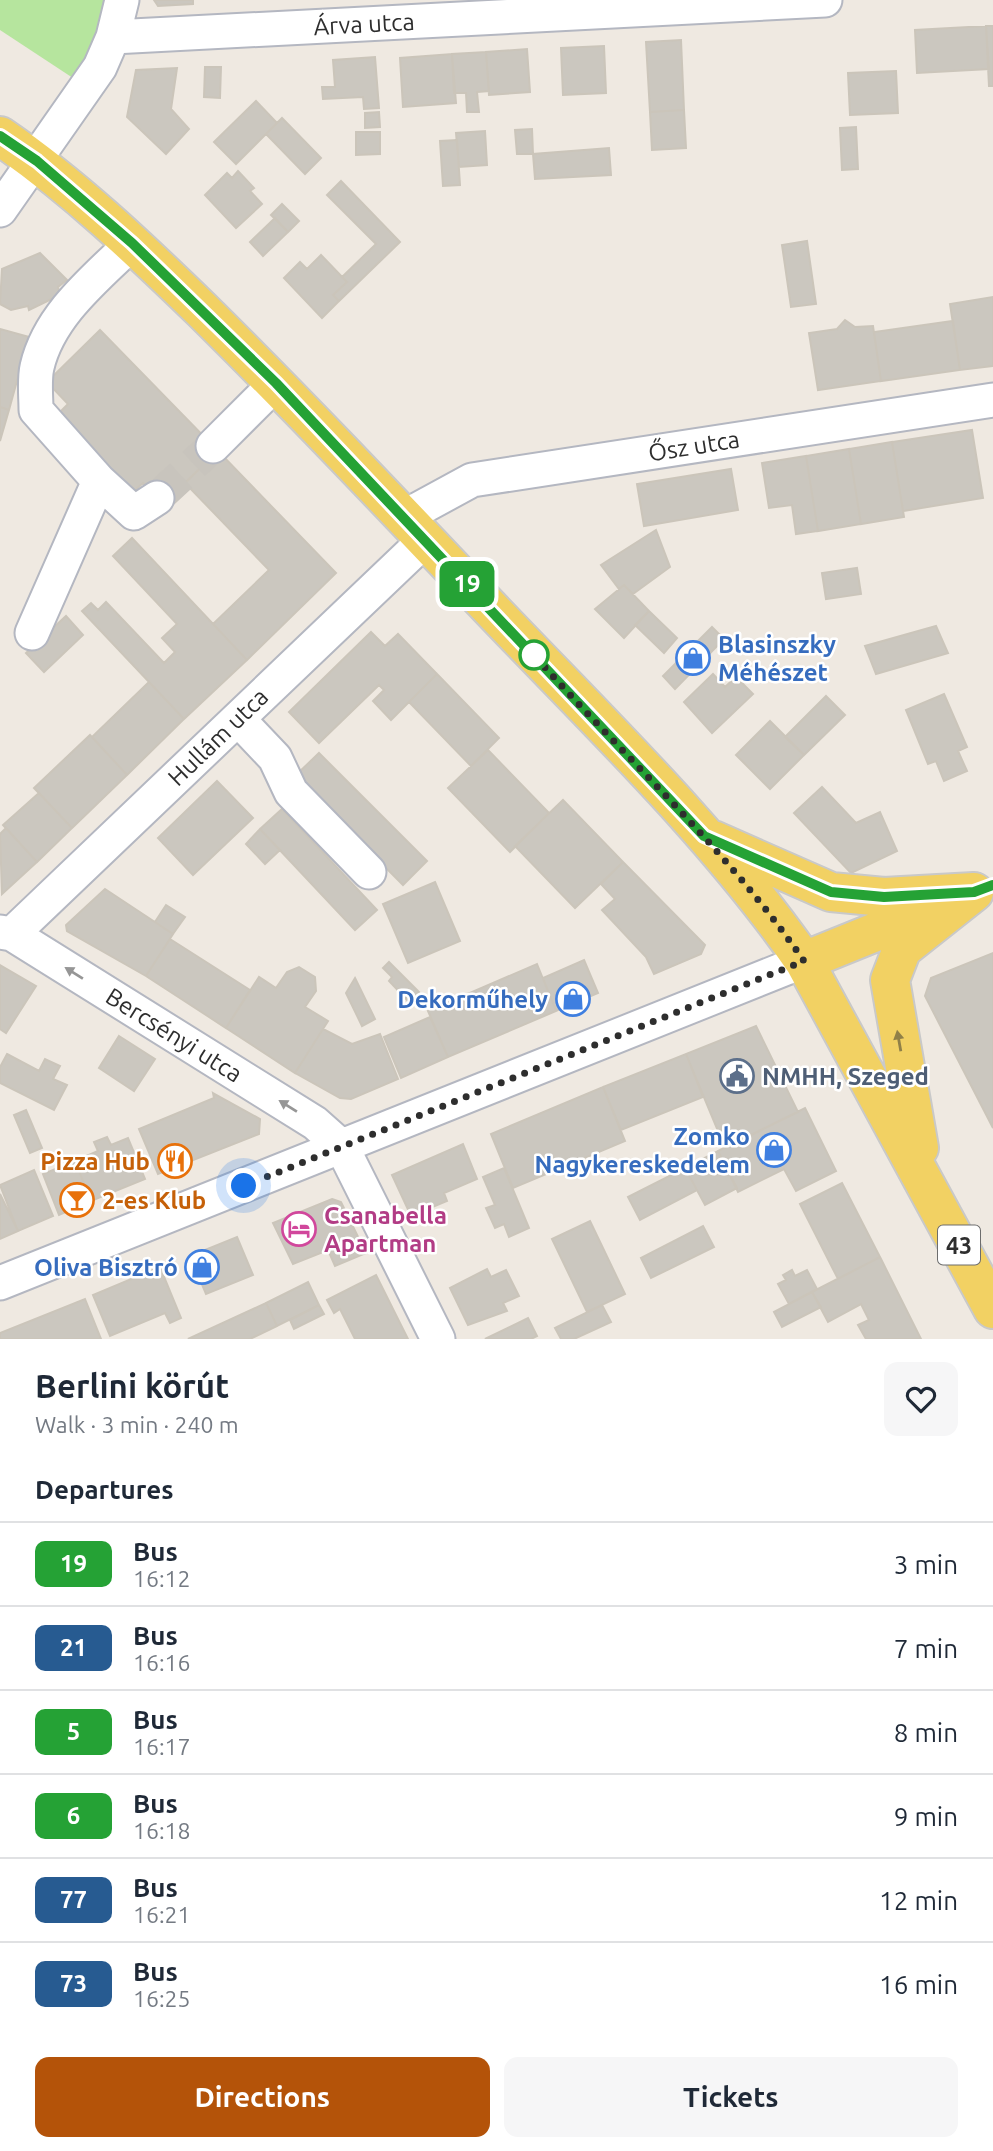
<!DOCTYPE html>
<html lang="en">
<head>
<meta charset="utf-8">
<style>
  body { margin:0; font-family:Ubuntu,sans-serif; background:#f6f6f7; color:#1f2937; height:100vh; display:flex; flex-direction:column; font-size:26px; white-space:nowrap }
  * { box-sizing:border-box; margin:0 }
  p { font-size:23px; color:#747a83 }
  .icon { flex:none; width:38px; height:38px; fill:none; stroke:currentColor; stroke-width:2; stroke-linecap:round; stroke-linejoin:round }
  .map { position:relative; height:1339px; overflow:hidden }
  .drawer { display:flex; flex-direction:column; background:#fff; flex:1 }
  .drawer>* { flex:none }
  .badge { padding:0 14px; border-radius:10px; font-size:24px; line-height:46px }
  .you { position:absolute; width:35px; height:35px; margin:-18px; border:5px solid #fff; border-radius:50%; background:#1a73e8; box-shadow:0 0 0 10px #1a73e833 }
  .map>.badge { position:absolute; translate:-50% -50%; box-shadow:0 0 0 4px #fff }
  h2 { padding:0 35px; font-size:26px; line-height:63px }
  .round { display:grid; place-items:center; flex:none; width:74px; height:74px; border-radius:14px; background:#f6f6f7 }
  .overview { display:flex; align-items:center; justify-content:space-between; height:119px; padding:0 35px }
  h1 { font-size:33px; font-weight:700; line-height:52px }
  .button { display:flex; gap:14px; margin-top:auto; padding:14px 35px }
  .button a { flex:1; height:80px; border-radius:14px; background:#b45309; color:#fff; font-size:28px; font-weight:700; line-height:80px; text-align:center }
  .button a+a { background:#f6f6f7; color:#1f2937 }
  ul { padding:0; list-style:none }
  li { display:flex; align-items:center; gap:21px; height:84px; padding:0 35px; border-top:2px solid #e0e1e3 }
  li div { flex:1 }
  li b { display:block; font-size:26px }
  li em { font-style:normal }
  li .badge { min-width:77px; font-weight:700; text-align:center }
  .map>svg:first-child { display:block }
  .green { fill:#b6e59e }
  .building { fill:#cbc7bf; stroke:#cbc5ba; stroke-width:2 }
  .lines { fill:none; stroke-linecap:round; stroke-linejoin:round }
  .minor-tunnel { stroke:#c8c4bd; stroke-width:33; stroke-dasharray:33 17; stroke-linecap:butt }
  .minor-casing { stroke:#b4b7c1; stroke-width:37 }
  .major-casing { stroke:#c9c9c9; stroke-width:42 }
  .minor { stroke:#fff; stroke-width:33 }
  .major { stroke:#f2d163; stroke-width:38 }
  .oneway { fill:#969696 }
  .oneway2 { fill:#908048 }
  .line-casing { stroke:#fff; stroke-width:16 }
  .line { stroke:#25a235; stroke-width:10 }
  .walk { stroke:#2e2e2e; stroke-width:7; stroke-dasharray:0 12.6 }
  .stop-dot { fill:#fff; stroke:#25a235; stroke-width:3.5 }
  .labels { text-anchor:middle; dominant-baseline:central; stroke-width:5; stroke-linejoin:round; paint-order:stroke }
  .shield { fill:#fff; stroke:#6d6d6d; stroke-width:2 }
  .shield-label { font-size:23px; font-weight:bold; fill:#2e2e2e }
  .street-label { font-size:24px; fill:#2e2e2e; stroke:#fff }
  .shop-label { font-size:24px; font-weight:bold; fill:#366cbe; stroke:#fff; text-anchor:end }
  .service-label { font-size:24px; font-weight:bold; fill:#4e5e75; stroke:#fff; text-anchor:start }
  .food-label { font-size:24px; font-weight:bold; fill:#c56008; stroke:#fff; text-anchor:end }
  .hotel-label { font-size:24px; font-weight:bold; fill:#b23c85; stroke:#fff; text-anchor:start }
</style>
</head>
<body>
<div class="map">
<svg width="993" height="1339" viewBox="0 0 993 1339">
  <rect width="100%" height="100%" fill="#efe9e1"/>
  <!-- green -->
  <path class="green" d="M0 0H108L103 22 76 80 0 30Z"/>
  <!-- building -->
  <path class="building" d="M154 0H193V4L158 6Z
    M986 26H993V86H989Z
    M986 26 989 69 917 73 915 30Z
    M681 40 684 110 650 112 646 42Z
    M604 46 606 93 563 95 561 48Z
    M527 49 530 92 489 95 486 52Z
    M486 52 489 91 477 92 479 112H467L466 93H454L452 54Z
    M452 54 456 103 403 107 400 58Z
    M375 57 379 108 364 109 363 97 323 99 322 87H335L333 60Z
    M205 67H221L220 98 204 97Z
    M177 68 171 109 189 129 166 154 127 117 136 70Z
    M896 71 898 113 850 115 848 73Z
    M256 101 277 123 236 164 214 142Z
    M684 110 686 148 652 150 650 112Z
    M379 112 380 127 365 128V113Z
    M282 118 321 158 305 174 266 134Z
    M856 127 858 169 842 170 840 128Z
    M532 129 533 154H517L515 130Z
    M485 131 487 165 459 167 456 133Z
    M356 132H380V154L356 155Z
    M457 140 460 185 443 186 440 141Z
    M609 148 611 175 535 179 533 154Z
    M238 171 254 188 250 191 262 204 236 228 205 195 227 173 232 178Z
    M341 181 400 242 339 301 333 295 347 282 342 277 376 244 327 195Z
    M282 204 299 221 288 232 271 215Z
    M275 218 288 232 263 256 250 242Z
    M807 241 816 304 791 307 782 245Z
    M40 253 67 280 58 287 60 295 29 310 28 306 11 310 0 304 2 269Z
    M321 255 347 282 333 295 339 301 322 318 284 278 300 262 307 269Z
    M993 297V366L960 370 950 304Z
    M845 320 855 327 873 326 881 381 818 390 809 333 837 329Z
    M953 321 960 370 881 381 874 332Z
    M0 329 29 337 9 410 0 407Z
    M100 330 218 451 163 504 143 483 133 492 58 414 68 404 47 382Z
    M0 407 9 410 0 441Z
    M972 430 983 498 903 511 892 442Z
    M892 442 904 517 861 524 849 449Z
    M849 449 861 524 818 531 806 456Z
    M218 451 336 573 247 660 213 624 269 570 185 483Z
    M806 456 818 531 796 534 792 505 769 508 762 463Z
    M731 469 738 510 644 526 637 484Z
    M656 530 670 567 633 594 624 585 619 589 601 565Z
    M132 538 247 660 184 719 82 611 91 603 98 610 106 602 164 663 175 652 162 638 177 624 113 556Z
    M857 568 861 594 826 599 822 573Z
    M624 585 649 611 624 638 595 609Z
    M649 611 677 638 664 653 635 625Z
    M66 616 83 635 44 672 26 653Z
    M936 626 948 653 876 674 865 646Z
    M712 627 724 639 675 689 663 676Z
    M371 632 385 646 398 634 437 674 391 720 373 701 384 690 379 685 319 743 289 712Z
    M437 674 499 738 471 766 409 702Z
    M713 674 725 687 736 677 753 694 712 733 684 702Z
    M149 682 184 719 127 775 92 737Z
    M944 694 967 747 958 751 967 771 944 781 936 761 928 764 906 710Z
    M826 696 845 715 804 755 785 737Z
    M770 721 804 755 770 789 736 755Z
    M90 735 127 775 72 828 34 788Z
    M488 750 549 813 510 852 448 788Z
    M319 753 427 861 403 885 295 776Z
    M217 781 253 818 193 875 158 838Z
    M822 787 856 823 880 812 897 851 851 873 794 813Z
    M39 793 72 828 37 862 3 825Z
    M563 800 623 862 575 908 515 846Z
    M282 809 377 910 355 930 260 829Z
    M6 828 37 862 2 894 0 834Z
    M260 829 280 850 265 864 246 844Z
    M623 862 705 945 701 954 654 974 646 957 602 910 615 899 601 884Z
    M435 882 460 941 408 963 383 904Z
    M105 889 173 934 146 976 67 931 66 925Z
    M166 905 185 917 173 934 155 922Z
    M170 939 250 990 226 1028 146 976Z
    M993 953V1128L925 996 931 978Z
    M584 960 598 993 556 1011 543 978Z
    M389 962 419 992 409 1002 389 981 392 977 383 968Z
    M537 964 556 1011 448 1057 428 1011Z
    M0 965 36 986 6 1033 0 1029Z
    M299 967 315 977 316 991 305 1007 328 1021 295 1073 226 1028 259 977 276 988 287 972Z
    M355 978 375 1019 362 1026 346 993Z
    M430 1017 448 1057 401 1078 384 1037Z
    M756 1026 798 1112 725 1148 686 1054Z
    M323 1029 352 1044 380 1034 398 1079 351 1099 340 1098 295 1073Z
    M119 1036 155 1059 134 1091 99 1068Z
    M7 1054 39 1071 45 1059 60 1066 53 1079 67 1085 54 1110 0 1083V1067Z
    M686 1054 703 1097 621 1130 603 1087Z
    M603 1087 625 1141 513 1188 491 1134Z
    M213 1093 260 1119 259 1134 158 1174 139 1129 214 1098Z
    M805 1108 836 1171 796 1191 784 1169 738 1192 718 1151Z
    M26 1110 42 1148 30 1153 14 1115Z
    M107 1137 111 1145 128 1138 145 1179 91 1201 75 1161 98 1151 94 1142Z
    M463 1144 477 1179 444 1193 447 1201 411 1216 392 1175Z
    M718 1151 737 1188 705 1205 685 1168Z
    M75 1161 91 1201 59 1215 43 1174Z
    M504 1168 529 1228 509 1237 504 1224 495 1228 486 1208 495 1205 483 1177Z
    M685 1168 697 1190 640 1220 628 1197Z
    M34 1170 53 1216 18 1231 0 1185Z
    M842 1183 880 1257 838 1279 800 1204Z
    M0 1194 18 1231 0 1239Z
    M332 1199 341 1202 366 1253 335 1266 328 1250 293 1264 273 1223Z
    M590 1221 625 1294 587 1312 552 1239Z
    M703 1226 714 1247 651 1278 641 1258Z
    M237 1237 253 1275 206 1294 190 1256Z
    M880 1257 921 1339H866L858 1325 869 1320 861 1304 828 1322 812 1292Z
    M160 1267 181 1318 170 1323 165 1313 110 1336 93 1295Z
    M487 1269 491 1277 506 1270 519 1296 503 1303 507 1311 468 1325 450 1288Z
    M792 1270 795 1276 807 1270 817 1289 789 1304 778 1284 786 1280 783 1275Z
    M376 1275 408 1339H355L340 1309 334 1313 327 1300Z
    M308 1282 319 1305 277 1326 266 1303Z
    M812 1292 821 1307 782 1327 774 1312Z
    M85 1299 101 1339H0V1333Z
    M266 1303 277 1326 250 1339H188Z
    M319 1305 324 1314 294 1329 290 1320Z
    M602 1305 611 1322 574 1339H561L555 1328Z
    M528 1318 537 1336 531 1339H485Z"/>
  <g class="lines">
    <!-- minor-tunnel -->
    <path class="minor-tunnel" d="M157 498 213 446"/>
    <!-- minor casing -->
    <g class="minor-casing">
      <path id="minor" d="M113 37 825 0
        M0 210 100 67 113 37 122 0
        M213 446 276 383
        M99 481 134 513 157 498
        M404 517 472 480 993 400
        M32 633 99 481 36 410C36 397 34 380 37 367 49 315 96 278 132 243
        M238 719 275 758 291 792 369 872
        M0 932 12 934 315 1123 342 1147 438 1339
        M12 934 425 540
        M0 1283 804 961"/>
    </g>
    <!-- major casing -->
    <g class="major-casing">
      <path id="major" d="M0 136C73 186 138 248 202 310 294 401 383 495 472 589 585 709 709 825 804 961L993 1309
        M713 840 831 892 884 897 974 892
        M804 961 935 908
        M919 1148 890 980 902 949 974 892"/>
    </g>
    <!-- minor -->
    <use href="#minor" class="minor"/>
    <!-- major -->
    <use href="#major" class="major"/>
  </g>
  <!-- one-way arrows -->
  <defs><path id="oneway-solid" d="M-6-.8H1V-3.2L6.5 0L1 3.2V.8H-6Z" transform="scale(1.75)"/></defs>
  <g class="oneway">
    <use href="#oneway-solid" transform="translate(74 973) rotate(-148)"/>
    <use href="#oneway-solid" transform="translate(288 1106) rotate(-148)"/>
  </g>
  <use class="oneway2" href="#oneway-solid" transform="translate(899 1041) rotate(-100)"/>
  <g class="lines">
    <!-- line casing -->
    <g class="line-casing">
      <path id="line" d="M0 136 37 161 132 243 276 383 704 836 831 892 884 897 974 892 993 885"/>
    </g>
    <!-- line -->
    <use href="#line" class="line"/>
    <!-- walk -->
    <path class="walk" d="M244 1186 804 961C726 848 624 757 534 655"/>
  </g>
  <!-- icons -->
  <defs>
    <g id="shop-ring" transform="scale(1.75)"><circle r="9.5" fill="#fff" stroke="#3f7fe0" stroke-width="1.5"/><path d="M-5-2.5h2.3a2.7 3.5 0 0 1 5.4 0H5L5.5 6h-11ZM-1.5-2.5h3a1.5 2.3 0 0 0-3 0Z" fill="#3f7fe0"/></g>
    <g id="civic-ring" transform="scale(1.75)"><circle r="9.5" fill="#fff" stroke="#5c6f8a" stroke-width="1.5"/><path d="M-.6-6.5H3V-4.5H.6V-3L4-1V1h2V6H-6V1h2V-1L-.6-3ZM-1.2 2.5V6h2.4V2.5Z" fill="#5c6f8a"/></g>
    <g id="restaurant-ring" transform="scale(1.75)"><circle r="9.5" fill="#fff" stroke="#e8710a" stroke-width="1.5"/><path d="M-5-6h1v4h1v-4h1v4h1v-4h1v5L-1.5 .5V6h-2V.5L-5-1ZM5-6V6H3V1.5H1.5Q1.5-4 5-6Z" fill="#e8710a"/></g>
    <g id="bar-ring" transform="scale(1.75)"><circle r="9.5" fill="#fff" stroke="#e8710a" stroke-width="1.5"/><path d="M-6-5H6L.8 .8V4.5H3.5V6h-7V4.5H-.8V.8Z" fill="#e8710a"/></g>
    <g id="hotel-ring" transform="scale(1.75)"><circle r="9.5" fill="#fff" stroke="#d1479c" stroke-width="1.5"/><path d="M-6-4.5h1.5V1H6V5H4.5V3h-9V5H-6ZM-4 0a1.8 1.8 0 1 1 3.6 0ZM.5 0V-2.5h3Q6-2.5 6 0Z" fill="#d1479c"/></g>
  </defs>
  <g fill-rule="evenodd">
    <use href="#shop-ring" x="693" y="658"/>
    <use href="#shop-ring" x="573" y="999"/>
    <use href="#civic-ring" x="737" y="1076"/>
    <use href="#shop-ring" x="774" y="1150"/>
    <use href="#restaurant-ring" x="175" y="1161"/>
    <use href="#bar-ring" x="77" y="1200"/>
    <use href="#hotel-ring" x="299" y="1229"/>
    <use href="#shop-ring" x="202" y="1267"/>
  </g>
  <!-- markers -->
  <circle class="stop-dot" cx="534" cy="655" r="14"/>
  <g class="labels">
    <!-- shield labels -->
    <rect class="shield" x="938" y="1225.5" width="42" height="39" rx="5"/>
    <g class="shield-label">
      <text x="959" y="1245">43</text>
    </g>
    <!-- street labels -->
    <g class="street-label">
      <text transform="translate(364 24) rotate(-3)">Árva utca</text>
      <text transform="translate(694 446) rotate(-9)">Ősz utca</text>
      <text transform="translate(218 737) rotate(-44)">Hullám utca</text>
      <text transform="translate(174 1035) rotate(32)">Bercsényi utca</text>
    </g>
    <!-- shop labels -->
    <g class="shop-label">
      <text x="718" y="644" text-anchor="start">Blasinszky<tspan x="718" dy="28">Méhészet</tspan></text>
      <text x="548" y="999">Dekorműhely</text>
      <text x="750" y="1136">Zomko<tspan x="750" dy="28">Nagykereskedelem</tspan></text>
      <text x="178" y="1267">Oliva Bisztró</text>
    </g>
    <!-- service labels -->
    <g class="service-label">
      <text x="762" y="1076">NMHH, Szeged</text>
    </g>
    <!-- food labels -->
    <g class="food-label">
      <text x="150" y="1161">Pizza Hub</text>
      <text x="102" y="1200" text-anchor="start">2-es Klub</text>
    </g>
    <!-- hotel labels -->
    <g class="hotel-label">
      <text x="324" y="1215">Csanabella<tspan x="324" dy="28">Apartman</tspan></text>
    </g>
  </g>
</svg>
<div class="you" style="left:244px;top:1186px"></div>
<b class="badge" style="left:467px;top:584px;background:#25a235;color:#fff">19</b>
</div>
<section class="drawer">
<div class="overview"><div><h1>Berlini körút</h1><p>Walk · 3 min · 240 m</p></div><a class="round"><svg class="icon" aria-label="heart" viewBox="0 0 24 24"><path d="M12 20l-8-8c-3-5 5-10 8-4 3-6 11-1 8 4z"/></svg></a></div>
<h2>Departures</h2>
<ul>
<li><span class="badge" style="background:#25a235;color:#fff">19</span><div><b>Bus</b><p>16:12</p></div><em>3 min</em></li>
<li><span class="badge" style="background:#275b91;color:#fff">21</span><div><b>Bus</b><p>16:16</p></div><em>7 min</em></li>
<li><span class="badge" style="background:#25a235;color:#fff">5</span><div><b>Bus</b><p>16:17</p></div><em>8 min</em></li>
<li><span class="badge" style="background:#25a235;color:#fff">6</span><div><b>Bus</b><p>16:18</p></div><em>9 min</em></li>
<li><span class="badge" style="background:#275b91;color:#fff">77</span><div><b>Bus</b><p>16:21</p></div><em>12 min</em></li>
<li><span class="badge" style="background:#275b91;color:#fff">73</span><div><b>Bus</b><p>16:25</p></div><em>16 min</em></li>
</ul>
<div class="button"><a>Directions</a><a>Tickets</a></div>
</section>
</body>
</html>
